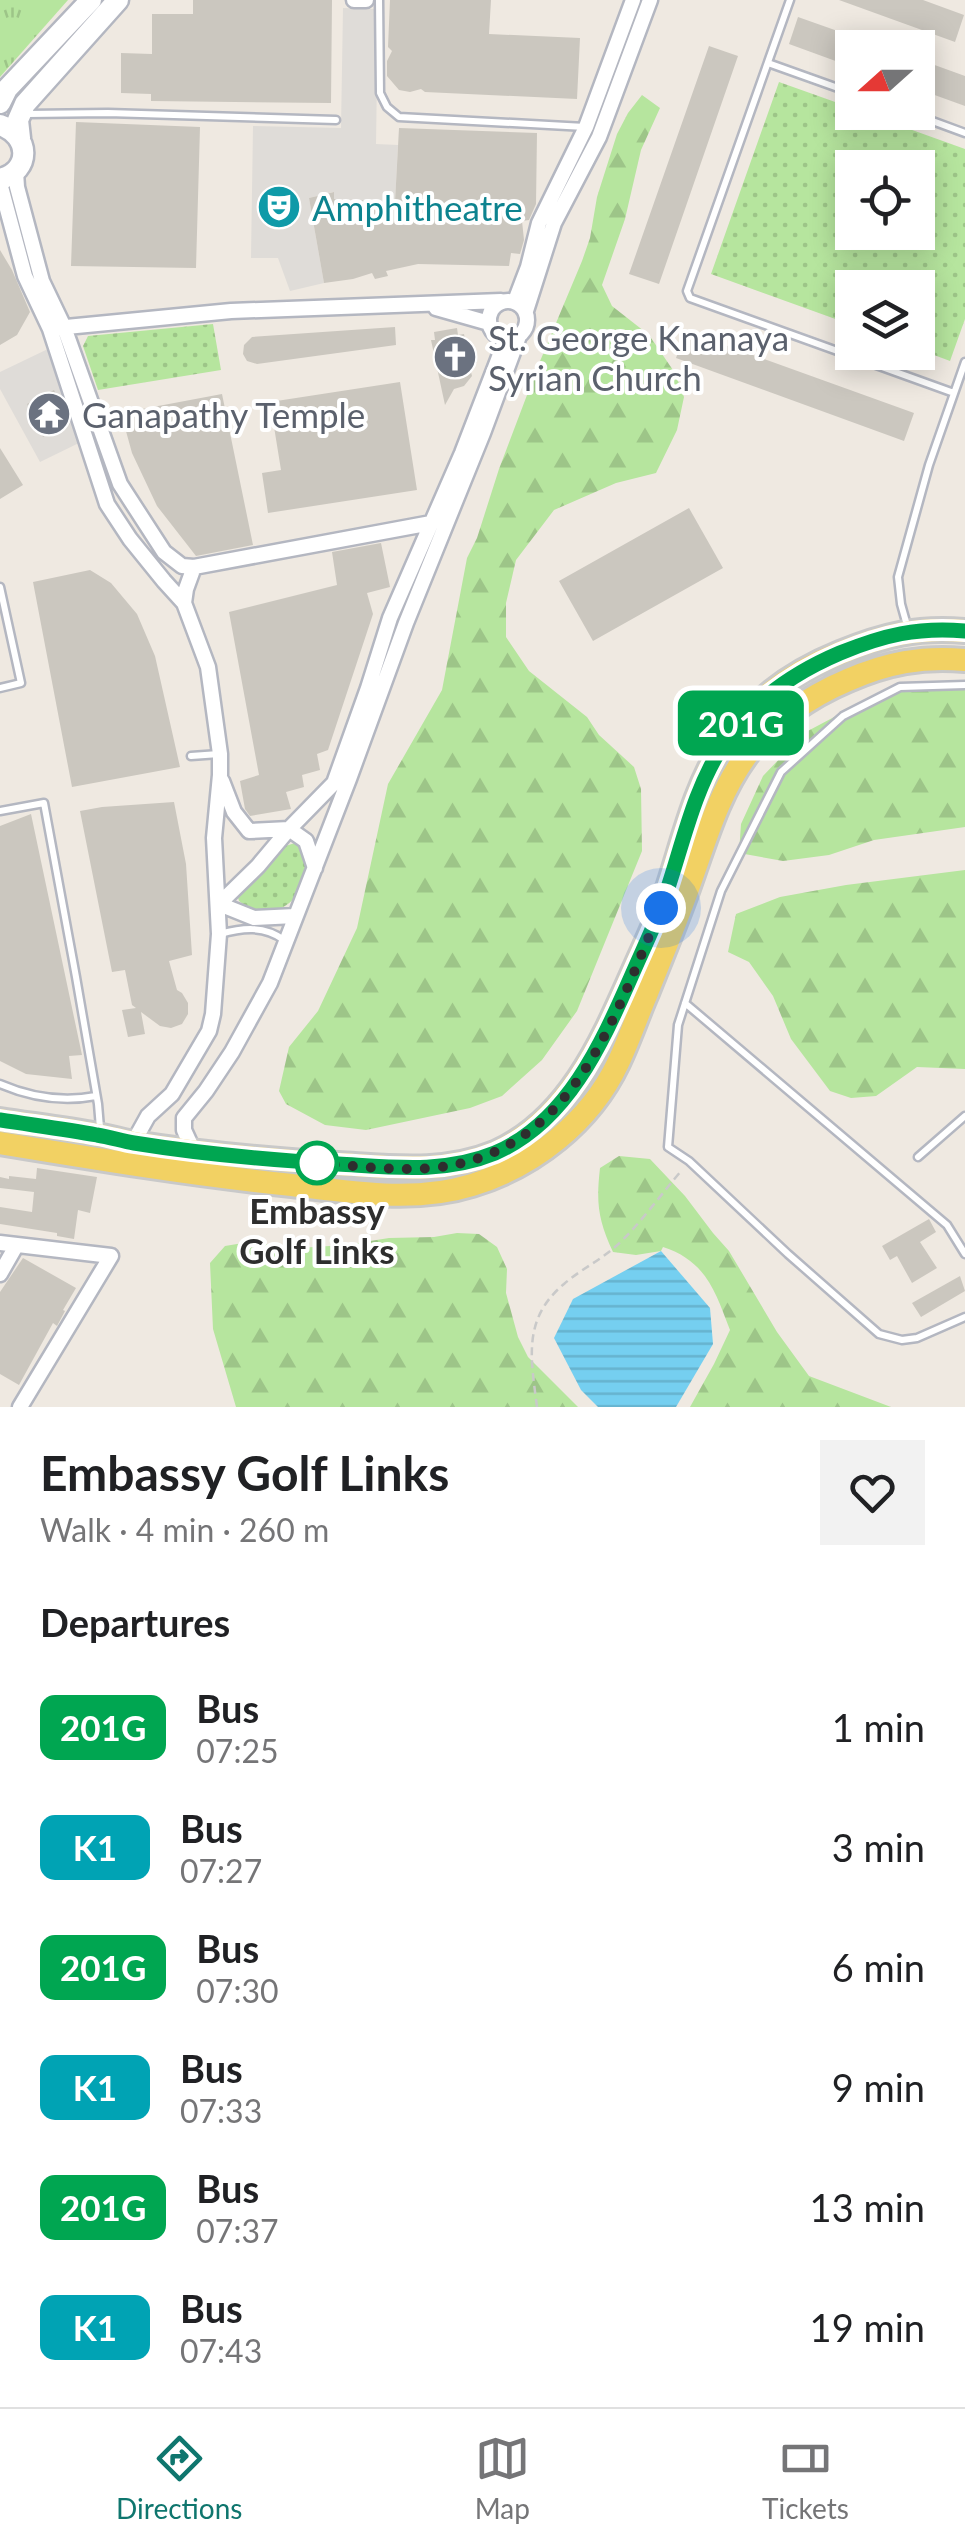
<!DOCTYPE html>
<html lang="en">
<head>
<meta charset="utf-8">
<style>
  body { margin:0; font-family:Lato,sans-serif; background:#f2f2f2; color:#202124; height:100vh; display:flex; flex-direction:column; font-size:38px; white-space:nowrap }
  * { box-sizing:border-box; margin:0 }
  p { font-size:32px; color:#757577 }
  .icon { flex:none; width:55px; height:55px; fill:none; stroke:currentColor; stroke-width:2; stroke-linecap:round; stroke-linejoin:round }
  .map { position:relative; height:1407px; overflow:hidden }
  .sheet { display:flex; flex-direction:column; background:#fff; flex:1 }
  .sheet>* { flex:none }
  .badge { padding:0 20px; border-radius:15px; font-size:35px; line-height:65px }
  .needle { width:65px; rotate:249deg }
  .tools { position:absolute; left:835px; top:30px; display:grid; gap:20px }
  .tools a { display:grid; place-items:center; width:100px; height:100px; border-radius:0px; background:#fff; box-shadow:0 5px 25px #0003; font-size:50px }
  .you { position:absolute; width:50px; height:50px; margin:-25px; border:8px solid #fff; border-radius:50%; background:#1a73e8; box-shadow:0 0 0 15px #1a73e833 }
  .map>.badge { position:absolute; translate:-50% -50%; box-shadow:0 0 0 5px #fff }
  h2 { padding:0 40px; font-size:38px; line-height:90px }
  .round { display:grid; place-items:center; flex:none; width:105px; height:105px; border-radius:0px; background:#f2f2f2 }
  .overview { display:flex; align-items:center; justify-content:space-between; height:170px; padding:0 40px }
  h1 { font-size:48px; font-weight:700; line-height:75px }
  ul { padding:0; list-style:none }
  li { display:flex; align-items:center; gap:30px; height:120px; padding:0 40px }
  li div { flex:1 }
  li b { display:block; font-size:38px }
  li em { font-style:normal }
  li .badge { min-width:110px; font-weight:700; text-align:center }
  .tabs { display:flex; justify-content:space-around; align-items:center; height:140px; border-top:2px solid #e0e0e0; background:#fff; font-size:28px; color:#757577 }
  .tabs a { display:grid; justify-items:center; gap:5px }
  .tabs .selected { color:#0f766e }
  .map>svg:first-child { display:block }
  .grass { fill:url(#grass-tufts) }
  .forest { fill:url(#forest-firs) }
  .park { fill:url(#park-dots); fill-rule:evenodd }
  .plaza { fill:#dfdcd8 }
  .water { fill:url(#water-rules) }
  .building { fill:#cbc7bf }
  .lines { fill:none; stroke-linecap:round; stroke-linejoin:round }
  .lane-casing { stroke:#b4b7c1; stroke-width:11 }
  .street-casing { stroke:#b4b7c1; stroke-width:19 }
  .secondary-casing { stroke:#b4b7c1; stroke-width:25 }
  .primary-casing { stroke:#c9c9c9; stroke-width:28 }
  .path { stroke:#c9c9c9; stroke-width:2.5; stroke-dasharray:8 5; stroke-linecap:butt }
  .lane { stroke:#fff; stroke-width:6 }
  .street { stroke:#fff; stroke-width:14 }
  .secondary { stroke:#fff; stroke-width:20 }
  .primary { stroke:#f2d163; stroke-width:22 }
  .line-casing { stroke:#fff; stroke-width:22 }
  .line { stroke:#00a651; stroke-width:15 }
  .walk { stroke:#2e2e2e; stroke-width:10; stroke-dasharray:0 18 }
  .stop-dot { fill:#fff; stroke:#00a651; stroke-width:5 }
  .labels { text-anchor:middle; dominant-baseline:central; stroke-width:8; stroke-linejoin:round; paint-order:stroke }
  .culture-label { font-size:35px; fill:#0d838f; stroke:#fff; text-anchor:start }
  .worship-label { font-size:35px; fill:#5b616d; stroke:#fff; text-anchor:start }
  .stop-label { font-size:35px; font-weight:bold; fill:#2e2e2e; stroke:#fff }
</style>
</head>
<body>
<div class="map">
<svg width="965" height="1407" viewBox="0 0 965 1407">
  <defs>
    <pattern id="grass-tufts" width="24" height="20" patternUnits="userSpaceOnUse" patternTransform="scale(2.5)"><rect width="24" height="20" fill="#b6e59e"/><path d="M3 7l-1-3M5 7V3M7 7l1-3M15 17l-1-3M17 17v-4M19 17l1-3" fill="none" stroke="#9dc588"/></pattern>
    <pattern id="forest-firs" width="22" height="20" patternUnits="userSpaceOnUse" patternTransform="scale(2.5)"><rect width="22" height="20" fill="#b6e59e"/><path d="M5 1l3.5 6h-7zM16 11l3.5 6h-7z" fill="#9dc588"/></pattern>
    <pattern id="park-dots" width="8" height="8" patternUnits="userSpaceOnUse" patternTransform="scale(2.5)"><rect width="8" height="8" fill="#b6e59e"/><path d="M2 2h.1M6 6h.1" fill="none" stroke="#9dc588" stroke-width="1.8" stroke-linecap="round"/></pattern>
    <pattern id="water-rules" width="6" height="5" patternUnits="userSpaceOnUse" patternTransform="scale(2.5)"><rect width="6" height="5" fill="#75cff0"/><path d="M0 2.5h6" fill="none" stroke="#66b2ce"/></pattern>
  </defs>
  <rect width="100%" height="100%" fill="#efe9e1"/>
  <!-- grass -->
  <path class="grass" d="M0 0H68L0 77Z"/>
  <!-- forest -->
  <path class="forest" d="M642 95 660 108 641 150 625 219 602 285 612 306 649 335 675 373 684 397 677 430 656 473 616 483 554 510 516 560 506 603V637L529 671 587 717 599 735 634 767 641 789 642 851 577 1011 542 1060 502 1096 470 1108 366 1130 325 1125 286 1104 279 1091 289 1047 318 1011 357 928 388 784 442 690 467 558 477 538 499 469 538 366 582 261 590 238 597 197 617 134 628 113Z
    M944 681 965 682V827L874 840 829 855 783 861 739 853 741 824 763 776 804 733 885 690Z
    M965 870V1069L917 1067 876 1096 851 1098 830 1091 791 1039 773 996 749 962 728 952 736 914 780 897 846 885Z
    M619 1156 650 1159 685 1196 713 1233 729 1251 777 1332 809 1376 891 1407H690L714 1364 730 1330C715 1291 706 1261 663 1247L661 1251 636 1255 613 1252C598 1220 596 1203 600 1168Z
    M457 1233 479 1234 497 1247 507 1269 506 1293 518 1337 528 1357 578 1407H236L213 1329 210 1263 225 1246 249 1242 298 1248 345 1245 389 1238 434 1237Z"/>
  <!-- park -->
  <path class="park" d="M779 82 852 108V112L865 113 965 149V319L950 361 918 349V288H852V325L711 274ZM852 168H918V232H852Z
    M213 324 221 370 98 390 83 346 88 336Z
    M295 843C330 861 287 940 239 901L237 894 282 847Z"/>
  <!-- plaza -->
  <path class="plaza" d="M343 8 378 9 376 144 398 145 395 202 334 199 333 192 309 198 324 283 290 291 278 258H251L253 126 341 128Z
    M50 348 81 442 40 462 0 389V372Z"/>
  <!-- water -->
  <path class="water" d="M661 1251 710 1308 713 1344 676 1407H598L581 1390 554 1338 573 1299Z"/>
  <!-- building -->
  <path class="building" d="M193 0H332L331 103 151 101V94L121 93V53L152 54V14H193Z
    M390 0H491L489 34 580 38 577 99 425 92 421 89 410 92 399 90 387 76V61L392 51 388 47Z
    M839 0H923L964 15 955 42Z
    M798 17 880 46V48H852V67L789 44Z
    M709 46 738 56 659 284 629 274Z
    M918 59 965 76V106L918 89Z
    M76 122 200 127 196 268 71 266Z
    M399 128 537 133 536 204 529 220 522 221 524 240 520 254 511 253 509 266 418 264 386 271 388 276 375 279 372 273 353 279 324 283 309 198 334 192V199L395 202Z
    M0 250 12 270 30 312 17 335 0 345Z
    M395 327 396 345 257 364 247 361 243 354 244 345 252 337Z
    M457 328 458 335 464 334 467 350 474 349 477 363 469 364 472 376 464 386 454 389 445 405 431 340H435L434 332Z
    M686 331 914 413 904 441 676 358Z
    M400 382 417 490 268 513 262 473 281 470 270 402Z
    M54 390 70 424 43 437 27 404Z
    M222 394 253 545 196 556 157 506 132 453 121 413Z
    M0 448 23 485 0 499Z
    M689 508 723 568 593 641 559 581Z
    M381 543 390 587 367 593 373 614 328 750 317 754 320 770 302 775 304 787 286 792 291 809 250 816 245 809 240 781 259 775 229 612 337 585 332 552Z
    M90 570 111 583 137 614 155 656 180 767 72 787 33 582Z
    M174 802 186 864 192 955 169 961 177 990 182 993 188 1003V1014L182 1024 171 1028 160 1026 141 1012 145 1034 128 1037 122 1010 136 1008 132 1005 125 970 112 972 80 811 102 807Z
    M31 814 82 1055 69 1056 72 1079 26 1074 0 1061V826Z
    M37 1168 97 1177 90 1213 78 1210 74 1239 57 1236V1233L0 1224V1207L32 1212 34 1192 0 1188V1177L9 1179V1176L36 1179Z
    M929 1219 936 1232 920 1242 937 1268 912 1283 897 1256 890 1260 882 1246Z
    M23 1258 76 1288 63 1310 65 1311 57 1326 53 1323 19 1385 0 1374V1292Z
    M960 1276 965 1291 921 1317 912 1303Z"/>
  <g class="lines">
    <!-- lane casing -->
    <g class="lane-casing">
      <path id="lane" d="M379 0 380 93 387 107 399 117 585 127
        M790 0 687 291 690 298 954 393
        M768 63 852 93
        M908 112 965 133
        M27 114 108 113 336 120
        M0 587 21 683 0 688
        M908 629 901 604 898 577 929 465 965 362
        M965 685 900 687 843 716 781 772 721 891 678 1025 668 1147 689 1161 788 1254 879 1334 902 1340 917 1338 965 1317
        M191 756 219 754
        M0 811 44 803 76 977 98 1104 100 1128
        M220 934C242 928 264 925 284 940
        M685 1003 947 1225 965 1254
        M0 1084C30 1097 64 1102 96 1096
        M918 1157 965 1116"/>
    </g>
    <!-- street casing -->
    <g class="street-casing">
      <path id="street" d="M354 0H366
        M16 172 17 187 42 281 64 327 120 484 164 552 182 566 194 567 431 523
        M0 183 25 276 50 329 107 504 130 539 164 581 184 603 208 667 220 754V775L214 838 219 934 213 1014 209 1031 172 1094 148 1116 133 1143
        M489 320a19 19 0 1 1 38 0a19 19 0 1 1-38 0Z
        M515 301 528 267 539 223 586 127 633 0
        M436 308 489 323
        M526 311 554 223 599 137 650 0
        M56 328 231 311 501 301
        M184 603 186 589 194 567
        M222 781 234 812 249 831 289 829 306 841 315 868
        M295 916 254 918 219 904 258 866 289 829 334 783 368 688 390 618 462 453 506 339
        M194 1152 184 1130V1118L206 1091 232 1052 270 983 349 779 406 623 483 433 519 336
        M0 1243 111 1256 20 1407
        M0 1274 16 1246"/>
    </g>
    <!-- secondary casing -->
    <g class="secondary-casing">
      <path id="secondary" d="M0 103 7 89 91 0
        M0 125C30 135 32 171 0 179
        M20 138 18 120 25 104 118 0"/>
    </g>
    <!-- primary casing -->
    <g class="primary-casing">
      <path id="primary" d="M0 1120C32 1125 65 1129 97 1135 110 1137 122 1141 134 1143 202 1154 270 1160 338 1164 391 1167 444 1174 495 1153 567 1121 601 1045 631 977 641 954 652 931 661 908 681 854 691 794 723 745 751 702 793 672 840 653 884 635 917 627 965 631
        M0 1143C97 1159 194 1175 292 1185 350 1192 415 1203 472 1185 534 1166 590 1122 618 1063 629 1040 637 1016 647 993 662 955 678 918 691 880 706 838 719 793 746 756 770 723 810 696 848 680 887 663 922 656 965 660"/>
    </g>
    <!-- path -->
    <path class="path" d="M537 1407C531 1359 522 1319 564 1284 580 1270 599 1261 615 1247 637 1228 662 1193 682 1170"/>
    <!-- lane -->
    <use href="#lane" class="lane"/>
    <!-- street -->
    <use href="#street" class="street"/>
    <!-- secondary -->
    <use href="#secondary" class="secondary"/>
    <!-- primary -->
    <use href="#primary" class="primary"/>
  </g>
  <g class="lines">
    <!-- line casing -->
    <g class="line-casing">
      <path id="line" d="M0 1120C32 1125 65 1129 97 1135 110 1137 122 1141 134 1143 202 1154 270 1160 338 1164 391 1167 444 1174 495 1153 567 1122 601 1045 631 977 641 954 652 931 661 908 681 854 691 794 723 745 751 702 793 673 840 653 884 635 917 627 965 631"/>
    </g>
    <!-- line -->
    <use href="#line" class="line"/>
    <!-- walk -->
    <path class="walk" d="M317 1163C355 1166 394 1171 432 1168 573 1155 613 1019 661 908"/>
  </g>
  <!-- icons -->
  <defs>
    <g id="theatre-disc" transform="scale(2.25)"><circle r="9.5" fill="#0f9aa8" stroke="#fff"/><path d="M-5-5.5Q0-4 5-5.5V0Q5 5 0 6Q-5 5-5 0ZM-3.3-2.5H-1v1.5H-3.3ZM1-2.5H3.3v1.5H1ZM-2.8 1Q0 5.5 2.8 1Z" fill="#fff"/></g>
    <g id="church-disc" transform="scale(2.25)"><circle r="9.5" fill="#6b7280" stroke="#fff"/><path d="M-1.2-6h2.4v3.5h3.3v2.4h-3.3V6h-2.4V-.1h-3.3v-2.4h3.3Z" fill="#fff"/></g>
    <g id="temple-disc" transform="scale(2.25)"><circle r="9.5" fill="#6b7280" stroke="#fff"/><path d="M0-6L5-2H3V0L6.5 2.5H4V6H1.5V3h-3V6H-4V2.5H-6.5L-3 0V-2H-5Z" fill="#fff"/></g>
  </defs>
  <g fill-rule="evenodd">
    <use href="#theatre-disc" x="279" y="207"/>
    <use href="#church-disc" x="455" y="357"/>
    <use href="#temple-disc" x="49" y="414"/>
  </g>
  <!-- markers -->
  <circle class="stop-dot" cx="317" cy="1163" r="20"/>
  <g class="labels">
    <!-- culture labels -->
    <g class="culture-label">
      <text x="312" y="207">Amphitheatre</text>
    </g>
    <!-- worship labels -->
    <g class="worship-label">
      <text x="488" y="337">St. George Knanaya<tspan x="488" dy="40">Syrian Church</tspan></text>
      <text x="82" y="414">Ganapathy Temple</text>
    </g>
    <!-- stop labels -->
    <g class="stop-label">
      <text x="317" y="1210">Embassy<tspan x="317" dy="40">Golf Links</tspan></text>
    </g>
  </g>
</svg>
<div class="tools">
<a><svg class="needle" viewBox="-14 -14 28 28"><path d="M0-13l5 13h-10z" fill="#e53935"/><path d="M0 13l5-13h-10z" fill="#757577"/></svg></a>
<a><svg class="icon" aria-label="locate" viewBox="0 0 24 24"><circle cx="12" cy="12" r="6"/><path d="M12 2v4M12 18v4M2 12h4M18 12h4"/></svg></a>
<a><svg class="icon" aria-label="layers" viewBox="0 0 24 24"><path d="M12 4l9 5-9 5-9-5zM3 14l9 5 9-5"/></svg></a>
</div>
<div class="you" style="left:661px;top:908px"></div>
<b class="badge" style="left:741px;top:723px;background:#00a651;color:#fff">201G</b>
</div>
<section class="sheet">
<div class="overview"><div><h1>Embassy Golf Links</h1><p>Walk · 4 min · 260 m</p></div><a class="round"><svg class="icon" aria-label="heart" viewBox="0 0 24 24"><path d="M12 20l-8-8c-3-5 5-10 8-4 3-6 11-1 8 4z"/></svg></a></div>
<h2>Departures</h2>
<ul>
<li><span class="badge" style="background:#00a651;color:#fff">201G</span><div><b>Bus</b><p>07:25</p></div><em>1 min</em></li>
<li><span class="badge" style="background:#00a3b4;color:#fff">K1</span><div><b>Bus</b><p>07:27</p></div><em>3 min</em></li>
<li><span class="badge" style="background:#00a651;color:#fff">201G</span><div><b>Bus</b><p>07:30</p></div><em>6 min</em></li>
<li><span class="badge" style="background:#00a3b4;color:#fff">K1</span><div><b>Bus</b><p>07:33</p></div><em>9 min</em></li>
<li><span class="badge" style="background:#00a651;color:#fff">201G</span><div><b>Bus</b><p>07:37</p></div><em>13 min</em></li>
<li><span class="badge" style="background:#00a3b4;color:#fff">K1</span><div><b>Bus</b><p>07:43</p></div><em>19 min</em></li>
</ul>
</section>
<nav class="tabs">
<a class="selected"><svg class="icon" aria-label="directions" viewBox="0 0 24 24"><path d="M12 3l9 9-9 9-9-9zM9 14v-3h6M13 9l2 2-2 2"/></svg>Directions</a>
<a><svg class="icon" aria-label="map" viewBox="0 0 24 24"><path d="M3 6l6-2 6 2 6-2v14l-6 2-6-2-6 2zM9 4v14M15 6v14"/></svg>Map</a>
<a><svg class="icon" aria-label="tickets" viewBox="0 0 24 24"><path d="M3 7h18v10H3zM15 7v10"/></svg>Tickets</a>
</nav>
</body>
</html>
